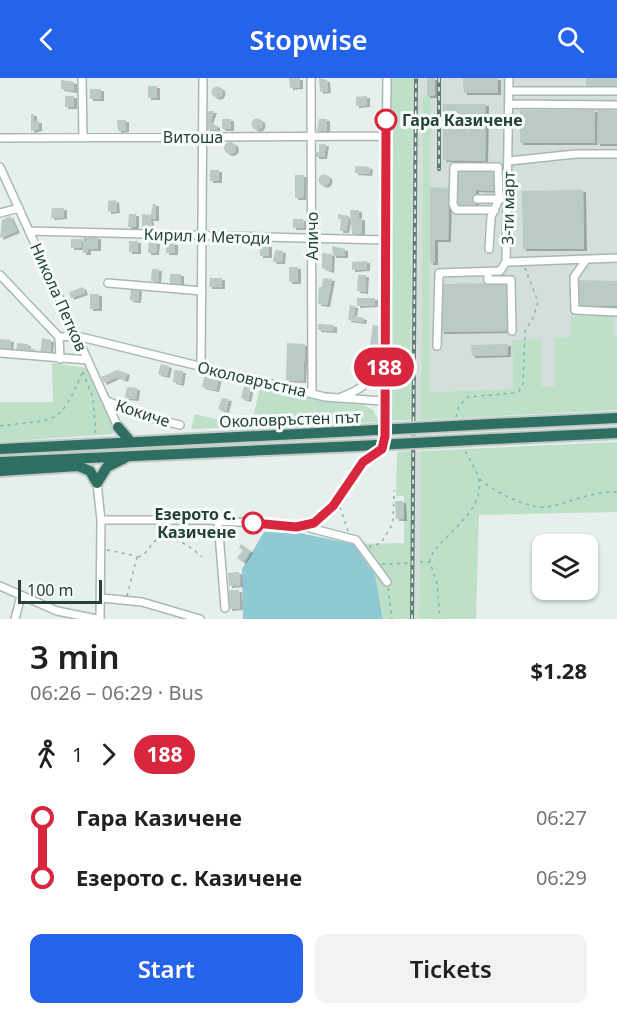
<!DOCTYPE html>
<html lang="en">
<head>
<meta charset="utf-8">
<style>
  body { margin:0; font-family:"Noto Sans",sans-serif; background:#f2f2f2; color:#202124; height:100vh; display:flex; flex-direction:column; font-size:22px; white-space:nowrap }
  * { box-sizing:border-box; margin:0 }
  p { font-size:20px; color:#757577 }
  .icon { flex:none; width:33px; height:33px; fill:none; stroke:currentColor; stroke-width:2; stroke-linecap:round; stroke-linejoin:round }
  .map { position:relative; height:541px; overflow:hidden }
  .details { display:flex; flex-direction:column; background:#fff; flex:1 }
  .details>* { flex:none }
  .badge { padding:0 12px; border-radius:20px; font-size:21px; line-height:39px }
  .fabs { position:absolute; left:532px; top:456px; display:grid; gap:12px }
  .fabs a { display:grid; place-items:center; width:66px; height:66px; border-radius:12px; background:#fff; box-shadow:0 2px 4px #0004; font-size:30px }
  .scale { position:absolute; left:18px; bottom:15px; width:84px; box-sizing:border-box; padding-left:6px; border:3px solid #24423a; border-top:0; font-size:16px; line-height:21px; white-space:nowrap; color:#24423a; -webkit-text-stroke:4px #f7fbf9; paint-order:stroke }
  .map>.badge { position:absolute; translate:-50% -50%; box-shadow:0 0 0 3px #fff }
  .legs { display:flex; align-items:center; gap:9px; height:66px; padding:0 30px; font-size:20px }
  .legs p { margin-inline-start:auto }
  .summary { display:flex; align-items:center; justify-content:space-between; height:102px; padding:0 30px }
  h1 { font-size:33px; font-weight:600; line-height:45px }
  .button { display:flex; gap:12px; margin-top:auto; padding:12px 30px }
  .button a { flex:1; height:69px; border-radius:12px; background:#2563eb; color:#fff; font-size:24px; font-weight:600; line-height:69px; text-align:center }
  .button a+a { background:#f2f2f2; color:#202124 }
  ul { padding:0 30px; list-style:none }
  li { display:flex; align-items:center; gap:21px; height:60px; font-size:22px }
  li i { display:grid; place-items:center; width:9px; height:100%; margin:0 8px; background:currentColor }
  li i::after { content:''; width:15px; height:15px; margin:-8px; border:4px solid; border-radius:50%; background:#fff }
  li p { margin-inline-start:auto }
  li:first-child i { background:linear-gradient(#0000 50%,currentColor 0) }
  li:last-child i { background:linear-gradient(currentColor 50%,#0000 0) }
  header { display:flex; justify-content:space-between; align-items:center; height:78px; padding:0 30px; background:#2563eb; color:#fff; font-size:27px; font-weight:600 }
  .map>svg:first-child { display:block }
  .built { fill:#d4dfda }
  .green { fill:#bfe0c8 }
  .water { fill:#8ec9d4 }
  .building { fill:#bbcac4; filter:url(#shadow) }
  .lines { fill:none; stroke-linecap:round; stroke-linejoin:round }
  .minor-casing { stroke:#a8b8b2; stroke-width:10 }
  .highway-casing { stroke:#c2cac8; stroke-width:14 }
  .path { stroke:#86b3a5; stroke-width:1.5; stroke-dasharray:3 4.5; stroke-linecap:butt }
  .minor { stroke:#fff; stroke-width:7 }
  .highway { stroke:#2f6f62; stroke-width:10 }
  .rail-casing { stroke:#5f7d75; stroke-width:4 }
  .rail { stroke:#f7fbf9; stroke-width:1.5; stroke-dasharray:4.5; stroke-linecap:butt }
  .highway-bridge-casing { stroke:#c2cac8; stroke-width:14; stroke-linecap:butt }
  .highway-bridge { stroke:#2f6f62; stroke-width:10 }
  .line-1-casing { stroke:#fff; stroke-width:14 }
  .line-1 { stroke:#d7263d; stroke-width:9 }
  .stop-1-dot { fill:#fff; stroke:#d7263d; stroke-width:3 }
  .labels { text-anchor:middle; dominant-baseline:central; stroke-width:6; stroke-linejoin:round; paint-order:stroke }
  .stop-label { font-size:16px; font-weight:bold; fill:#24423a; stroke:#f7fbf9; text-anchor:start }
  .street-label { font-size:16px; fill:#24423a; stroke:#f7fbf9 }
</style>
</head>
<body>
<header><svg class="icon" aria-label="back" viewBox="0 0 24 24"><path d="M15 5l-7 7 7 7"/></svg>Stopwise<svg class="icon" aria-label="search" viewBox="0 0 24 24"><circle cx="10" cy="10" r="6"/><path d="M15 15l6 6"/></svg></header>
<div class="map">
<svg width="617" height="541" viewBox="0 0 617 541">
  <defs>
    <filter id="shadow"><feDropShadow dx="3" dy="2" stdDeviation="0" flood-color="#0004"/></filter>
  </defs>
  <rect width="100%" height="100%" fill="#e6efeb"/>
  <!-- built -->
  <path class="built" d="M413 0H617V258L555 260V309H542L512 263 513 311 430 314 431 19H423L421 342H410Z
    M411 373H421L419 541H410Z"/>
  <!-- green -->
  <path class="green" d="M391 0H413L410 342 388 343Z
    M423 18H431L430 314 513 311 512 262 541 261 542 309H555L554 260 571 259V238H614V258H617V332L421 342Z
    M52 285 86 290 114 350 112 356 0 364V324H53Z
    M260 310 339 325 364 327 373 332 379 344 191 351 195 336 215 341 253 339Z
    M617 364V434L479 437 476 541H419L421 373Z
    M411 373 410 541H383C381 517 370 483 353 466L404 465V418H396L397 374Z"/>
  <!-- water -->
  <path class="water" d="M264 454 300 455 353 466 375 497 383 541H243L242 491Z"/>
  <!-- building -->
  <path class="building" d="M289 0H300V9L290 10Z
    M319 0 327 2 328 13 320 14Z
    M427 0H435V18H427Z
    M463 0H498V15H464Z
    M586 0H617V8H586Z
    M61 2 74 4V13L61 11Z
    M148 8H157V20H148Z
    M211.5 14a5.5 5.5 0 1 1 11 0a5.5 5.5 0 1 1-11 0Z
    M90 11H101V21H90Z
    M65 18H74V29H65Z
    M367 18V27L356 28V19Z
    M443 26H486L485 83 443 82Z
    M598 31 617 33V66H597Z
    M520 32H595V65H520Z
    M206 33H214L210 44 217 48V52H207Z
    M31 36H34V43H39V51L31 53Z
    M251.5 46a5.5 5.5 0 1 1 11 0a5.5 5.5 0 1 1-11 0Z
    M222 41H231V51H222Z
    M319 41H327V53H317Z
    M117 42H126V52L118 53Z
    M224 70a6 6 0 1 1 12 0a6 6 0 1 1-12 0Z
    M319 66H326L324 79H316L315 74H319Z
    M355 88 370 89 369 96 355 95Z
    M210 92H219V103H210Z
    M456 92H497V113L476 112V129L456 128Z
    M318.5 102a5.5 5.5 0 1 1 11 0a5.5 5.5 0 1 1-11 0Z
    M295 97H304L303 120H295Z
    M430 109 449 110 448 162H435V185H430Z
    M583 112 584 171H523L522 113Z
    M116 122 117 133 108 134V123Z
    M153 126H156V141H150L152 149H142V136L151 137Z
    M52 130H64V139L51 140Z
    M350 132H359V140H362V156H352Z
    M129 136H136V149H128Z
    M338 136 349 138 346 153H340L341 141H338Z
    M10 138 17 153 0 160 2 142Z
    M293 141H303L304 150H293Z
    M83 158H86V167L88 159H98V171H88V175H83Z
    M71 161H82L81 170H71Z
    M129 163H138V174H129Z
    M149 163 157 164 156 175H148Z
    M166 164 175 165V175H166Z
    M260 166 269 167V178H260Z
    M332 168 345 171V178H333Z
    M275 172 283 173 282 184H273Z
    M322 175 332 176 331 193 322 190Z
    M367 183V191L352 192V184Z
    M289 189H298V204H289Z
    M152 191H159L158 204 151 203Z
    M170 196H181V207L170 206Z
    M358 197H366L365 214 357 213Z
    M210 200H222V209H209Z
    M323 200 332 201 327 227 318 226 319 209H322Z
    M575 202 617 203V228L575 227Z
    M509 205V253L441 254 440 206Z
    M83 209 85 215 71 220 69 214Z
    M131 210 139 211 138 223 130 222Z
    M90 216H99V231H90Z
    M357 220H375V227L357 228Z
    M350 227 355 228 354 238 364 240 363 244 348 242Z
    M318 246 334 247V253L318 252Z
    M373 247 379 248V252L377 266 368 280Z
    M42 260 51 262 50 278 40 277Z
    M0 261 11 262 10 272 0 271Z
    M17 265 28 266 27 270 35 271 34 276 16 274Z
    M287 265 305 266 303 303 286 302Z
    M508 266V277L472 278 471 267Z
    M161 286 169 288 167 298 158 296Z
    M117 292 127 295 125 302 117 299 104 305 101 299Z
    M174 292 183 293 181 306 173 304Z
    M205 295 219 300 216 312 202 309Z
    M244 308 251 310 248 322 241 320Z
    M127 309 137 310 136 321 125 320Z
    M222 320 229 321 226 333 218 331Z
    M395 423H403L404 441H396Z
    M241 466 250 473 243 484 237 480 243 472 239 470Z
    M239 494 240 507 229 508 228 495Z
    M229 512H239L240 530 229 531Z"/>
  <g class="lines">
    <!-- minor casing -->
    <g class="minor-casing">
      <path id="minor" d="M82 0 83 60
        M311 0 312 315
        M509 0 506 184 617 180
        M509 13H617
        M509 26 617 27
        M0 60 386 58
        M509 83 576 76H617
        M0 89 118 349
        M477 121H501
        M0 135 19 130
        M29 153 385 162
        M489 171 491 139 499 121 498 89H454L453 126 456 132H495
        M586 182 574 199 575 232 617 234
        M488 194V202H511L512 253
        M0 197 59 259 77 258 325 319 383 323
        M108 205 202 213
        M59 259 60 281
        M437 268 439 195 500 193 506 184
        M0 275 88 282
        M201 290 203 0
        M339 320C362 312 377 300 384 277L387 0
        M107 323 143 338 180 347
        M97 405 101 442 100 541
        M101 442H210L306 449 323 438 333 428 363 384 382 371 385 358 384 277
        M218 443 225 530
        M306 449 356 462 387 504
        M0 508 57 533 97 541
        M102 520 142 524 200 541
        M15 541 21 518"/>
    </g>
    <!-- highway casing -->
    <g class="highway-casing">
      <path id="highway" d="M491 346 617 340
        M118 349 131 364
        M492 361 617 355
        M0 371 357 353
        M0 384 357 368
        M0 393 78 388 90 393 97 405
        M97 405 107 389 125 380"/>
    </g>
    <!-- path -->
    <path class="path" d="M83 294 93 320 96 358
      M456 339 459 328 468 319 513 315 519 313 523 305 525 253 533 240 538 224 525 190
      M0 348C58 340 58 351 84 291
      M480 401C492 413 531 432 548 429 572 424 592 413 617 414
      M340 429 348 453
      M369 469 381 465 393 445 394 412
      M107 472 137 478
      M138 479C149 475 148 469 155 463 168 452 194 471 202 479
      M420 484H430L437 506 440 541
      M430 484C429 465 490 434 478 399 475 389 468 379 463 369
      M382 486 411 485
      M388 510 392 541
      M127 518 137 479"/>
    <!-- minor -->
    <use href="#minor" class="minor"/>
    <!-- highway -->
    <use href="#highway" class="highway"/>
    <!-- rail casing -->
    <g class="rail-casing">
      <path id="rail" d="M439 0V91
        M412 541 416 0"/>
    </g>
    <!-- rail -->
    <use href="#rail" class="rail"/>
    <!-- highway-bridge casing -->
    <g class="highway-bridge-casing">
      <path id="highway-bridge" d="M357 353 491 346
        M357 368 492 361"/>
    </g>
    <!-- highway-bridge -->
    <use href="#highway-bridge" class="highway-bridge"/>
  </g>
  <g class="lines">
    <!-- line-1 casing -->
    <g class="line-1-casing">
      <path id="line-1" d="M253 445 296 449 314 445 333 428 363 384 382 371 385 358 386 42"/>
    </g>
    <!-- line-1 -->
    <use href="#line-1" class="line-1"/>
  </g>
  <!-- markers -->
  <g class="stop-1-dot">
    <circle cx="386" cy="42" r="10"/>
    <circle cx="253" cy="445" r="10"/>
  </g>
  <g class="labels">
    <!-- stop labels -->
    <g class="stop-label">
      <text x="402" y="42">Гара Казичене</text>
      <text x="236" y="436" text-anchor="end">Езерото с.<tspan x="236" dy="18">Казичене</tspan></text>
    </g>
    <!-- street labels -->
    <g class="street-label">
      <text x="193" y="59">Витоша</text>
      <text transform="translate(508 130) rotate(-89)">3-ти март</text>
      <text transform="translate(207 158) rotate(2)">Кирил и Методи</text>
      <text transform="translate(312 158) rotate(-90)">Аличо</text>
      <text transform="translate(59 219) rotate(66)">Никола Петков</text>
      <text transform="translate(252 301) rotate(13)">Околовръстна</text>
      <text transform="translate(143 335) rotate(18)">Кокиче</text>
      <text transform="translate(290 341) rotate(-2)">Околовръстен път</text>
    </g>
  </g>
</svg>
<div class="fabs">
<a><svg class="icon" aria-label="layers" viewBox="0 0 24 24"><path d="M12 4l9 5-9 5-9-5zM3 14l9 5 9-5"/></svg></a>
</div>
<div class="scale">100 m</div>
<b class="badge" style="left:384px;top:289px;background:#d7263d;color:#fff">188</b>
</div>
<section class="details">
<div class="summary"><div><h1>3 min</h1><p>06:26 – 06:29 · Bus</p></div><b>$1.28</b></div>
<div class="legs"><svg class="icon" aria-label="walk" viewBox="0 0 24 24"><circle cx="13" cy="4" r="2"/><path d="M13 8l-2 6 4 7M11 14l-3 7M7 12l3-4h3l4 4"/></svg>1<svg class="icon" aria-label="forward" viewBox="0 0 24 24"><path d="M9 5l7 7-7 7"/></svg><b class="badge" style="background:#d7263d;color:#fff">188</b></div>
<ul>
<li><i style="color:#d7263d"></i><b>Гара Казичене</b><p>06:27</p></li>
<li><i style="color:#d7263d"></i><b>Езерото с. Казичене</b><p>06:29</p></li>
</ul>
<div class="button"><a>Start</a><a>Tickets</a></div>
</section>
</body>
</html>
